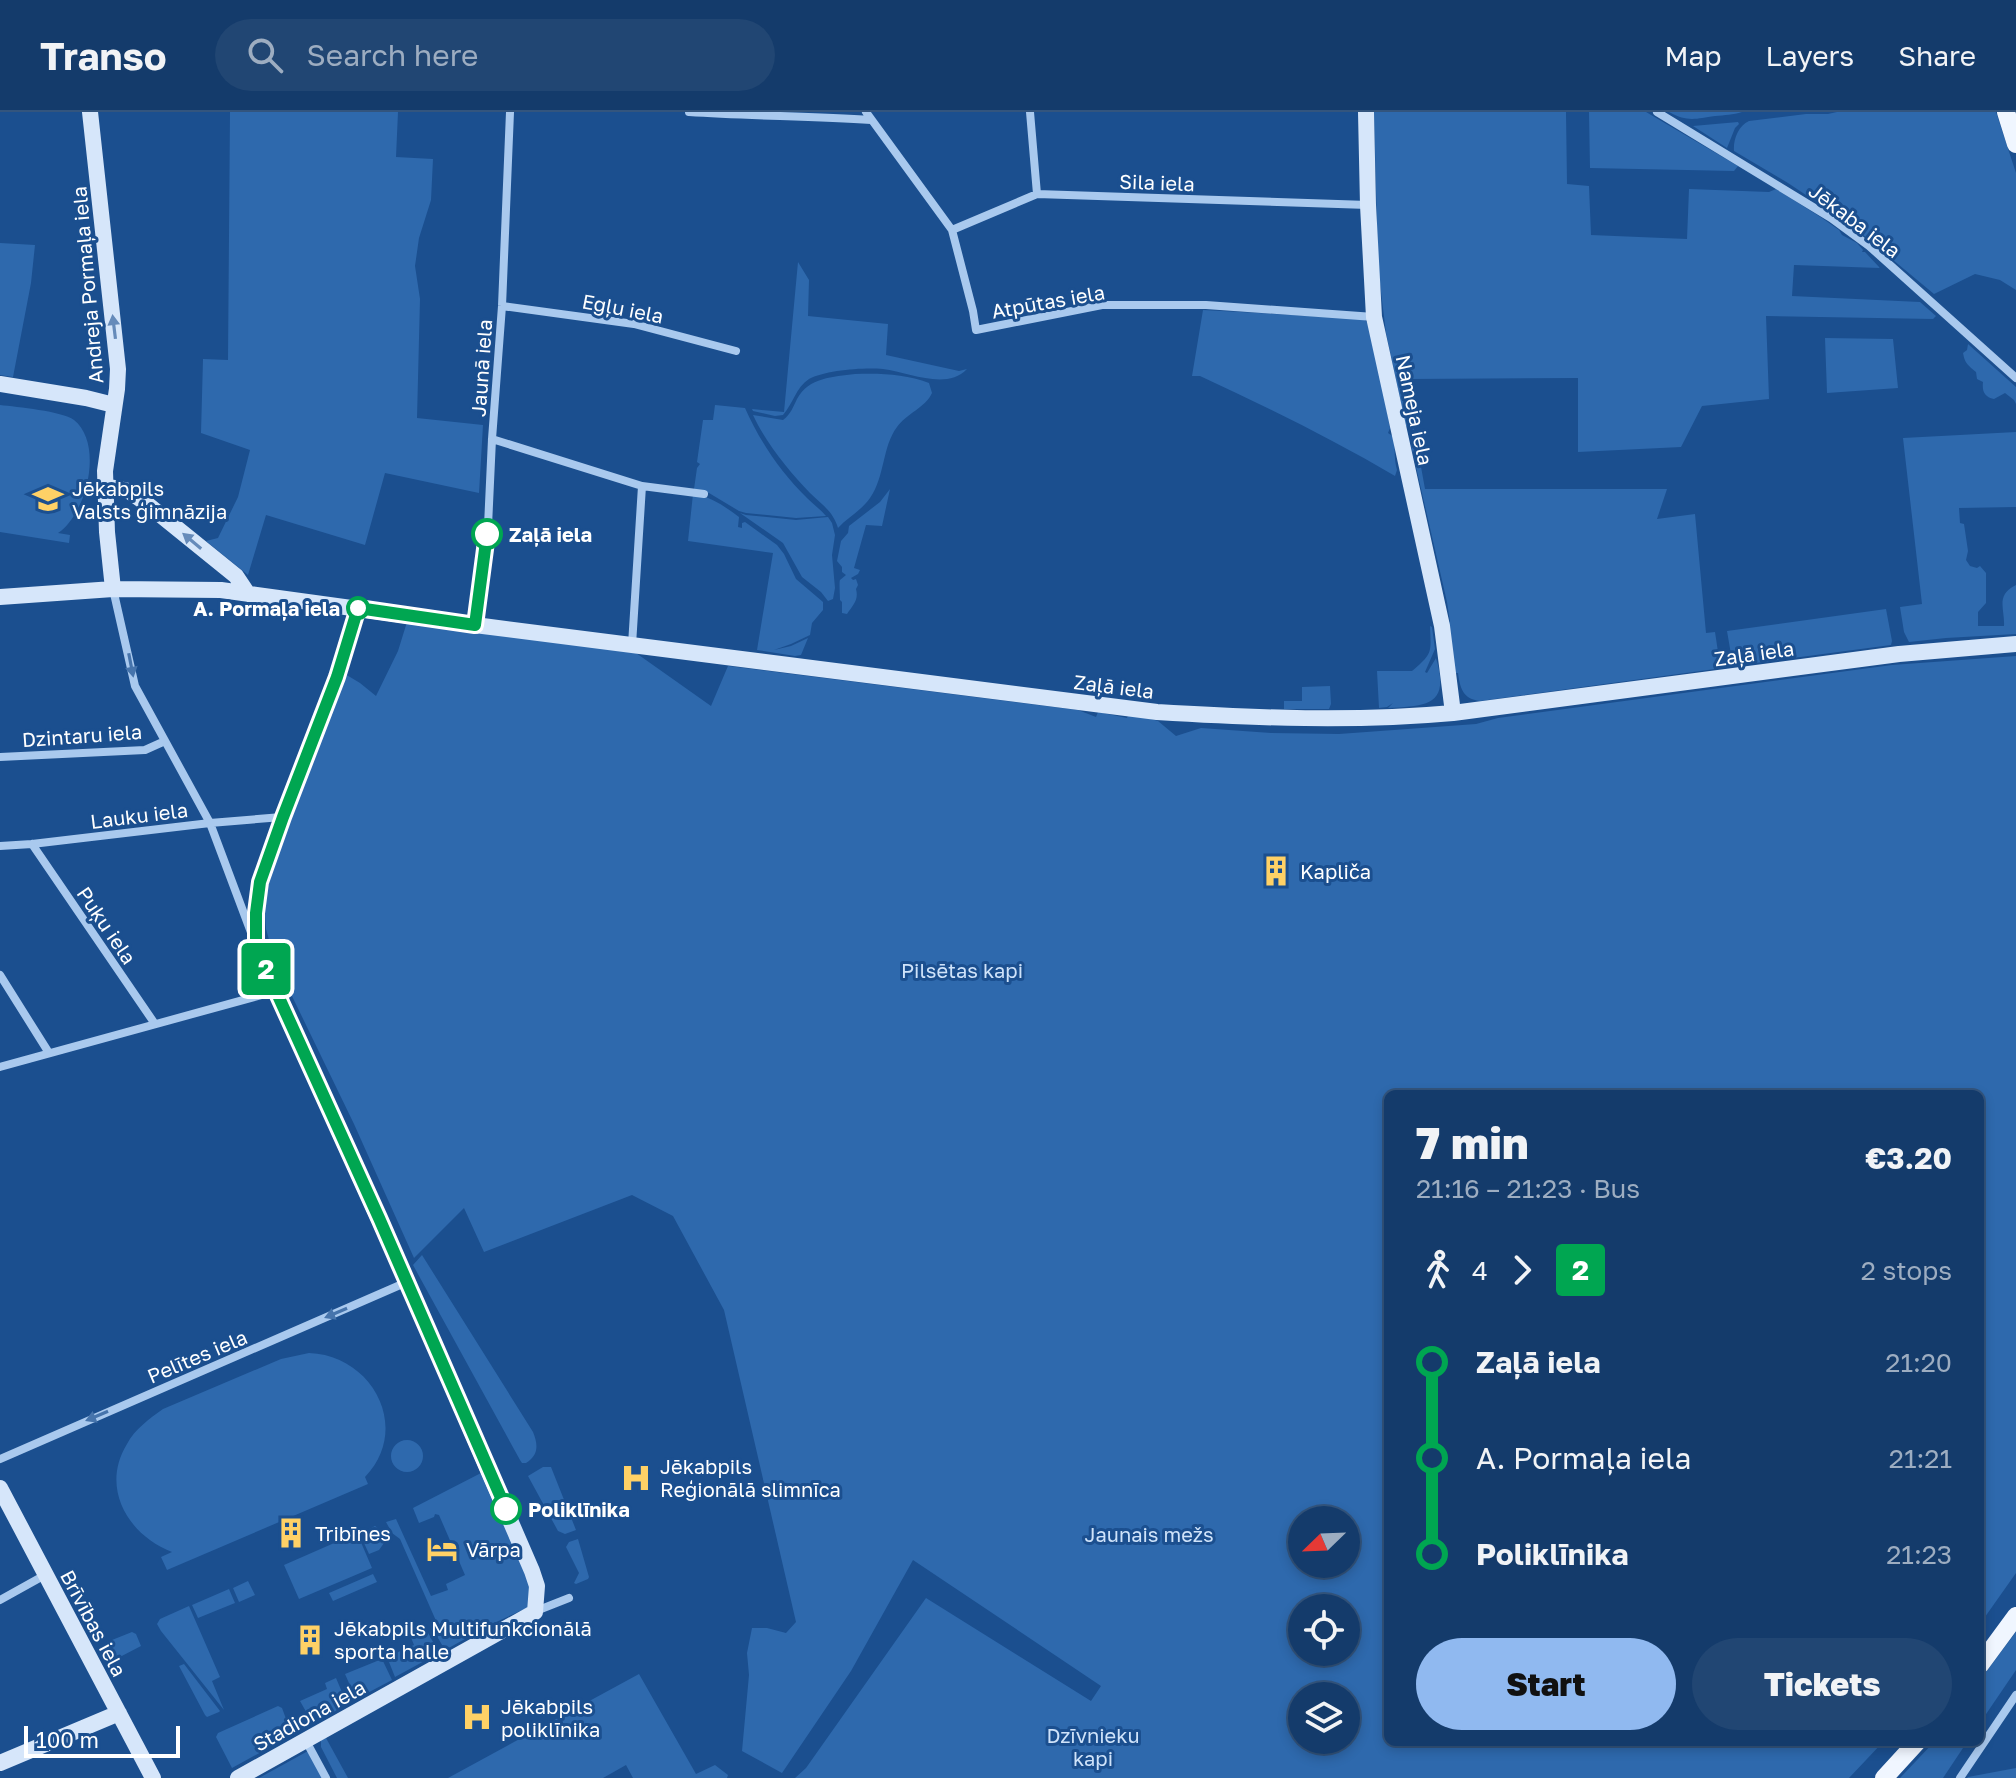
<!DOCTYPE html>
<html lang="en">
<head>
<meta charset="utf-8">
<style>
  body { margin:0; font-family:"Golos Text",sans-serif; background:#214673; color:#f1f3f6; height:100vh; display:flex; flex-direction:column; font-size:30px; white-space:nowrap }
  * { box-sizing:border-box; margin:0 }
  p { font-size:26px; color:#9dadc1 }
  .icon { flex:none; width:44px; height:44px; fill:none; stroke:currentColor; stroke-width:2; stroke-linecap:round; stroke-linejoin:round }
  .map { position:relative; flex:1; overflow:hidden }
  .sheet { position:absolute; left:1384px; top:978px; width:600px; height:656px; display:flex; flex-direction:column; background:#143b6b; border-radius:12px; box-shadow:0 4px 12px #0003,0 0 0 2px #33557e }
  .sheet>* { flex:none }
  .badge { padding:0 16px; border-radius:6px; font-size:28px; line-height:52px }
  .needle { width:52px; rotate:247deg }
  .fabs { position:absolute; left:1288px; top:1394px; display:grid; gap:16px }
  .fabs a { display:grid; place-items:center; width:72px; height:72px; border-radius:50%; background:#143b6b; box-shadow:0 4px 12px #0003,0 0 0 2px #33557e; font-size:40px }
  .scale { position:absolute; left:24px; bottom:20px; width:156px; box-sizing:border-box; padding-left:8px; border:4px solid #fff; border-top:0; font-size:22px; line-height:28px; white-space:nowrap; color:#fff; -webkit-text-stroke:6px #1b4f8f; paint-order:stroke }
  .map>.badge { position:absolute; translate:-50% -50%; box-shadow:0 0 0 4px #fff }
  .legs { display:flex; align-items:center; gap:12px; height:88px; padding:0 32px; font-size:26px }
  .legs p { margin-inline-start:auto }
  .overview { display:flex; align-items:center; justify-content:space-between; height:136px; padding:0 32px }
  h1 { font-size:44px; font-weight:800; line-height:60px }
  .action { display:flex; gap:16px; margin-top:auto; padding:16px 32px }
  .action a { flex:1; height:92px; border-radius:48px; background:#90b9f0; color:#111; font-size:32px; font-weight:800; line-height:92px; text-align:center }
  .action a+a { background:#214673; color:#f1f3f6 }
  ul { padding:0 32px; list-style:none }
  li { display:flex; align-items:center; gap:28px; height:96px; font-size:30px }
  li i { display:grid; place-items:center; width:12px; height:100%; margin:0 10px; background:currentColor }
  li i::after { content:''; width:20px; height:20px; margin:-10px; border:6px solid; border-radius:50%; background:#143b6b }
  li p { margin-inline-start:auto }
  li:first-child i { background:linear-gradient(#0000 50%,currentColor 0) }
  li:last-child i { background:linear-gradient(currentColor 50%,#0000 0) }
  header { display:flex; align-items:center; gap:48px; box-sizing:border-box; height:112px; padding:0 40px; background:#143b6b; border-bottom:2px solid #33557e }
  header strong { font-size:38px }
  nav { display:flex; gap:44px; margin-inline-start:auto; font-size:28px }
  .search { width:560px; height:72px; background:#214673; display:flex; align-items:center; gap:20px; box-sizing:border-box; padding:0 28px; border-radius:44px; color:#9dadc1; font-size:30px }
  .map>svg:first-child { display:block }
  .green { fill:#2e69ad; fill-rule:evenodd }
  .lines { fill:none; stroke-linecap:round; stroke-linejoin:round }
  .street { stroke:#a9c9ee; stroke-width:8 }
  .secondary { stroke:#d6e6fa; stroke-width:16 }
  .primary { stroke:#f0f6ff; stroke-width:18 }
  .oneway { fill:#668bba }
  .oneway2 { fill:#4674ac }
  .line-1-casing { stroke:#fff; stroke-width:18 }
  .line-1 { stroke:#00a651; stroke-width:12 }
  .stop-1-dot { fill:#fff; stroke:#00a651; stroke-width:4 }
  .labels { text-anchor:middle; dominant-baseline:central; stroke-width:6; stroke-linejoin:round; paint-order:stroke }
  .street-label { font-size:20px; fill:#fff; stroke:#1b4f8f }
  .poi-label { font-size:20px; fill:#fff; stroke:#1b4f8f; text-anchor:start }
  .stop-label { font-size:20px; font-weight:bold; fill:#fff; stroke:#1b4f8f; text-anchor:start }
  .park-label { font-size:20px; fill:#cfe3fa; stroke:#1b4f8f }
</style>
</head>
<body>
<header>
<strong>Transo</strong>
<div class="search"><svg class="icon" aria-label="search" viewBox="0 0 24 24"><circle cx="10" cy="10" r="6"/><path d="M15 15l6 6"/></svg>Search here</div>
<nav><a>Map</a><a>Layers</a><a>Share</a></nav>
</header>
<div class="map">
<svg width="2016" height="1666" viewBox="0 0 2016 1666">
  <rect width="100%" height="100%" fill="#1b4f8f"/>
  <!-- green -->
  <path class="green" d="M230 0H398L396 45 433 47 431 88 419 126 415 154 420 187 417 306 483 313 479 381 385 361 365 433 266 403 248 463 206 429 218 426 238 385 250 338 201 321 203 247 228 248Z
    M1374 0H1566L1567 72 1589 74 1591 123 1687 127 1689 77 1769 80 1776 77 1822 106 1839 118 1842 123 1857 131 1863 138 1862 140H1865L1880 156 1794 153 1792 184 1920 190 1936 204 1933 207 1766 204 1769 287 1702 294 1681 335 1578 340V266L1406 267 1414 318 1406 314 1386 221 1378 155Z
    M1589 0H1646L1738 54 1734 59 1590 56Z
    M1669 0H1742C1733 3 1725 3 1715 4 1695 7 1687 10 1669 0Z
    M1837 0H1996L2016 61V178L2000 168 1975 162 1934 182 1851 113 1788 71 1734 39C1733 28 1738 14 1749 9L1806 2H1828Z
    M1738 10 1739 12 1735 16 1727 36 1693 14Z
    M0 131 35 133 31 171 13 265 0 263Z
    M798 150 809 168 808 204 888 212 886 243 959 259 967 257C946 279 909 260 883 257 865 255 825 258 809 267 796 275 793 292 783 303L775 304 753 299 752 297 784 300Z
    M1203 198 1364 207 1368 211 1374 231 1372 234 1375 235 1390 316 1388 321 1394 325C1395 337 1394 347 1397 358L1395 364C1332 327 1267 295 1200 264H1192Z
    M1825 226 1893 227 1898 276 1827 281Z
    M1968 232 2016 275V292L2014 288 2005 281 1994 287C1984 285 1982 279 1983 270L1977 267 1976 260C1968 253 1965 252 1963 241L1967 238Z
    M855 262C880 261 906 262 929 271L932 281C926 295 906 302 897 315 882 335 885 365 870 386 862 398 848 405 838 416 833 399 822 393 810 381 789 359 766 331 753 303L783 308C791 302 793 295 797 287 809 265 833 265 855 262Z
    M0 293C17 295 62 299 74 308 104 332 87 402 58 421L70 423 69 431 0 420Z
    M715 293 745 296C759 328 781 361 807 386 813 392 820 397 826 404L796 406 746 401 739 399 709 381 694 377 697 356 700 352 697 350 703 308H713Z
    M2016 320V395L1959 396 1960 411 1964 412 1968 439 1966 448 1970 454 1977 456 1980 454 1986 461V491L1978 500V514H2004C2005 497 1995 483 2016 473V522L1946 526 1909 530 1904 520 1900 495 1922 492 1903 326Z
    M1416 327 1425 377H1667L1657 407 1695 402 1706 521 1715 520 1720 553 1715 557 1480 589C1463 587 1460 576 1458 561H1454L1447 512 1450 510 1447 490 1411 333V330Z
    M890 377 882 414 866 413 854 456 860 458 858 462 851 466 853 468 856 467 858 473 856 477C859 488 853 493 847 502L842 501V490L840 488C840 484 839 469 840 468 842 466 844 465 846 463L842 460V455L837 449 841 429 848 421 849 414 880 390Z
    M693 382C712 385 724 394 739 405L738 415 742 416V411L745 410 777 433 784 442 796 467 823 490V498L812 511 810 523 791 532 774 538 791 534 808 526 801 543 795 544 757 538 773 441 688 429Z
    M740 401 746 403 796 408 828 405 832 411 835 423 832 443 835 476 833 487 828 489 821 480 802 465 783 431Z
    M1886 497 1892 529 1891 533 1733 554 1727 519Z
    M407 510 636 541 711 594 728 554 1078 598 1096 605 1098 600 1127 606 1129 601 1158 609 1176 624 1201 616 1271 621 1339 622 1476 612 1498 606 1892 553 2016 544V1461L1980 1512V982H1388V1630H1883L1849 1666H795L806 1656 926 1486 1091 1589 1101 1574 913 1448 851 1559 782 1661 742 1639 749 1563 747 1541 752 1516H767L786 1521 796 1510 724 1198 673 1104 632 1083 484 1140 464 1096 414 1146 354 1012 275 849 266 817 264 791 271 758 345 562 360 571 376 584 398 539ZM1302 1408H1346V1452H1302ZM1302 1496H1346V1540H1302ZM1302 1584H1346V1628H1302Z
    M1430 514 1432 515 1435 537 1425 560 1427 561 1436 546C1450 593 1428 594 1388 596L1393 591 1387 595 1379 596 1377 559H1412C1433 541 1431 541 1430 514Z
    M1330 574 1331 592 1329 597H1284V589H1302V575Z
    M422 1143 533 1320C538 1332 539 1343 526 1351H522L520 1348 413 1153Z
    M309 1241C372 1243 412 1316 365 1365L368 1372 167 1458 161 1445 172 1440C128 1423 100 1376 127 1332 135 1317 149 1307 163 1297L281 1247Z
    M391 1344a16 16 0 1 1 32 0a16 16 0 1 1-32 0Z
    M543 1355H551L576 1418 565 1422 558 1419 528 1364Z
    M481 1361 532 1475 529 1495 494 1511 445 1538 431 1514 437 1511 400 1427 392 1421 386 1410 396 1407 431 1484 448 1478 446 1472 465 1463 439 1403 435 1402 434 1405 419 1411 413 1396Z
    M375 1414 379 1417 384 1431 379 1438 369 1442 360 1422Z
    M357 1421 372 1456 299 1487 284 1453Z
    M578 1427 589 1465 588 1467 576 1472 574 1471 579 1461 566 1435 569 1430Z
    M373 1462 377 1470 333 1489 329 1481Z
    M248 1469 255 1483 239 1490 233 1476Z
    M229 1477 235 1491 198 1506 192 1493Z
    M189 1494 220 1565 212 1569 224 1598 161 1519 157 1512 160 1507Z
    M426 1517 439 1541 395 1565 387 1545 414 1533 410 1523Z
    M132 1520 136 1522 141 1534 116 1547 107 1530Z
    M2016 1520V1558L1980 1611V1568Z
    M382 1547 392 1568 356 1587 345 1562Z
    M184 1552 220 1599 219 1600 207 1605 205 1603 179 1554Z
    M639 1562 696 1662 715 1653 728 1663 727 1666H633L626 1653 603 1666H448Z
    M336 1566 347 1592 313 1612 300 1589 327 1577 325 1571Z
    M278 1594 282 1596 292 1623 232 1656 216 1625 218 1621Z
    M326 1626 348 1666H337L321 1635V1628Z
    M1934 1630H1967L1943 1666H1900Z
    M308 1639 323 1666H259Z
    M2016 1656V1666H1967L1968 1665Z"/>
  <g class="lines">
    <!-- street -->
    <path class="street" d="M689 0C750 4 810 4 871 8
      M866 0 952 118 973 199 976 218 1102 193H1206L1374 205
      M1030 0 1037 82
      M1657 0 1831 106 1869 134 2016 266
      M952 118 1037 82 1368 93
      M502 194 634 212 736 239
      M492 327 642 374 632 533
      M642 374 704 382
      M113 477 135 574 210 711 252 823
      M475 513 488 414 492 327 502 194 510 0
      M0 645 145 638 165 629
      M32 732 155 912
      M0 734 32 732 210 711 282 705
      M0 863 49 941
      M0 955 276 879
      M0 1347 407 1170
      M0 1488 45 1463
      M536 1499 569 1486
      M306 1629 326 1666
      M1960 1666 2016 1583"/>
    <!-- secondary -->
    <path class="secondary" d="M90 0 118 257 117 277 105 359 107 420 113 477
      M1366 0 1368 93 1374 205 1442 514 1453 601
      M0 272 86 286 114 293
      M105 374 129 379 147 392 236 464 248 482
      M0 485 113 477 221 478 475 513 1157 600C1256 606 1354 610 1453 601L1899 542 2016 532
      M0 1376 153 1666
      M0 1651 119 1601
      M238 1666 535 1500 537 1474 532 1459 401 1156 256 835V801L260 770 283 705 337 565 358 496"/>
    <!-- primary -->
    <path class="primary" d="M2006 0 2016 32
      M1980 1553 2016 1504
      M1884 1666 1917 1630"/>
  </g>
  <!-- one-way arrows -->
  <defs><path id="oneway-solid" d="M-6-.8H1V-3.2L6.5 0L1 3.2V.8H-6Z" transform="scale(2)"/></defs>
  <g class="oneway">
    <use href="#oneway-solid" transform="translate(114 215) rotate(-97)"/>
    <use href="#oneway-solid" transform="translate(192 429) rotate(-140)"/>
  </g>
  <g class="oneway2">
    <use href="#oneway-solid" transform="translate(131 553) rotate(79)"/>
    <use href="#oneway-solid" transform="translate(336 1201) rotate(157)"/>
    <use href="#oneway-solid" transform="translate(97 1304) rotate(157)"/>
  </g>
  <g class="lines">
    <!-- line-1 casing -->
    <g class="line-1-casing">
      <path id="line-1" d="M487 422 475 513 358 496 337 565 283 705 260 770 256 801V835L379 1106 506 1397"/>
    </g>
    <!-- line-1 -->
    <use href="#line-1" class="line-1"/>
  </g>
  <!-- icons -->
  <defs>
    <g id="school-bare" transform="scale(2.4)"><path d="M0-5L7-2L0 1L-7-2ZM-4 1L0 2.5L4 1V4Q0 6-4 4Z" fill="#ffd166" stroke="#1b4f8f" stroke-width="2.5" paint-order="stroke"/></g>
    <g id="building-bare" transform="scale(2.4)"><path d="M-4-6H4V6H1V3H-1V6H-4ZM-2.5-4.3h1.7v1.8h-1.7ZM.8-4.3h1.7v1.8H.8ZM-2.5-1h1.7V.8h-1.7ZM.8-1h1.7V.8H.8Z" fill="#ffd166" stroke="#1b4f8f" stroke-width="2.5" paint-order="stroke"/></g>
    <g id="hospital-bare" transform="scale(2.4)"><path d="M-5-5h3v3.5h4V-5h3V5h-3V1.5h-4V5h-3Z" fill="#ffd166" stroke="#1b4f8f" stroke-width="2.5" paint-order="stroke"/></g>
    <g id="hotel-bare" transform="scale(2.4)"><path d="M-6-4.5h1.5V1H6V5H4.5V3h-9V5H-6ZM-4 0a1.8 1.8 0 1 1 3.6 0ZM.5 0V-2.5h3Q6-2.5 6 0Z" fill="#ffd166" stroke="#1b4f8f" stroke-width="2.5" paint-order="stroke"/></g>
  </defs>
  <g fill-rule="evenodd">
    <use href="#school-bare" x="48" y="387"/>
    <use href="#building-bare" x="1276" y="759"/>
    <use href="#hospital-bare" x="636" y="1366"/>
    <use href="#building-bare" x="291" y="1421"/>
    <use href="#hotel-bare" x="442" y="1437"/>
    <use href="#building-bare" x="310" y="1528"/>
    <use href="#hospital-bare" x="477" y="1605"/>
  </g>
  <!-- markers -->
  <g class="stop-1-dot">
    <circle cx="487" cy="422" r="14"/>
    <circle cx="358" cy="496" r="10"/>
    <circle cx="506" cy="1397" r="14"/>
  </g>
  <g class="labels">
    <!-- street labels -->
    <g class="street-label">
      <text transform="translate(1157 70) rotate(2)">Sila iela</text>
      <text transform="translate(1855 108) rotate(37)">Jēkaba iela</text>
      <text transform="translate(87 173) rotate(-95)">Andreja Pormaļa iela</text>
      <text transform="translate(1048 189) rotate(-10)">Atpūtas iela</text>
      <text transform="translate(623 196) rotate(11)">Egļu iela</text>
      <text transform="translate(481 256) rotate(-86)">Jaunā iela</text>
      <text transform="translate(1415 298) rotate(78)">Nameja iela</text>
      <text transform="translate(1754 541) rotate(-8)">Zaļā iela</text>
      <text transform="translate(1114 574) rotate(7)">Zaļā iela</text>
      <text transform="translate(82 623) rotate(-4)">Dzintaru iela</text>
      <text transform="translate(139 703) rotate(-7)">Lauku iela</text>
      <text transform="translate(107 813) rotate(56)">Puķu iela</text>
      <text transform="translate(197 1244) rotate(-23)">Pelītes iela</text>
      <text transform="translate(94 1511) rotate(62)">Brīvības iela</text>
      <text transform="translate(309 1603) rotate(-29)">Stadiona iela</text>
    </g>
    <!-- poi labels -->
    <g class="poi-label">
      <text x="72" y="376">Jēkabpils<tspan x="72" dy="23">Valsts ģimnāzija</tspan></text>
      <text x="1300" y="759">Kapliča</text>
      <text x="660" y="1354">Jēkabpils<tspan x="660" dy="23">Reģionālā slimnīca</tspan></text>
      <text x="315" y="1421">Tribīnes</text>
      <text x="466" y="1437">Vārpa</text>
      <text x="334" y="1516">Jēkabpils Multifunkcionālā<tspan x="334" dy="23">sporta halle</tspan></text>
      <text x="501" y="1594">Jēkabpils<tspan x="501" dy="23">poliklīnika</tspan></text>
    </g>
    <!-- stop labels -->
    <g class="stop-label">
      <text x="509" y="422">Zaļā iela</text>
      <text x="340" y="496" text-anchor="end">A. Pormaļa iela</text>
      <text x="528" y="1397">Poliklīnika</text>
    </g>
    <!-- park labels -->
    <g class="park-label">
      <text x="962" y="858">Pilsētas kapi</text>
      <text x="1149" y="1422">Jaunais mežs</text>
      <text x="1093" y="1623">Dzīvnieku<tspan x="1093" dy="23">kapi</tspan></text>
    </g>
  </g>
</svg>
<div class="fabs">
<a><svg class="needle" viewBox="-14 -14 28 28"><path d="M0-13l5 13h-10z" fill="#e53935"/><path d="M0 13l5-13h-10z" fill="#9dadc1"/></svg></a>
<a><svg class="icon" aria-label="locate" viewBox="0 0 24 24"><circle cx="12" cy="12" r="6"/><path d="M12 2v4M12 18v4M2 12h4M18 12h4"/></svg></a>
<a><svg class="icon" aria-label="layers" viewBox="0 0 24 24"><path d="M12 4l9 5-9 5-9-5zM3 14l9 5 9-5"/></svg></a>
</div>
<div class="scale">100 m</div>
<b class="badge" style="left:266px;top:857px;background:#00a651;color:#fff">2</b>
<section class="sheet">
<div class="overview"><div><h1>7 min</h1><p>21:16 – 21:23 · Bus</p></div><b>€3.20</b></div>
<div class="legs"><svg class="icon" aria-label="walk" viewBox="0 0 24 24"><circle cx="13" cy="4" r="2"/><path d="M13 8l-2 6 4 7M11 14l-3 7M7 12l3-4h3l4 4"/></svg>4<svg class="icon" aria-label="forward" viewBox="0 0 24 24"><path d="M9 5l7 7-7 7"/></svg><b class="badge" style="background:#00a651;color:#fff">2</b><p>2 stops</p></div>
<ul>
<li><i style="color:#00a651"></i><b>Zaļā iela</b><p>21:20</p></li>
<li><i style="color:#00a651"></i><span>A. Pormaļa iela</span><p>21:21</p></li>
<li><i style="color:#00a651"></i><b>Poliklīnika</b><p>21:23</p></li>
</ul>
<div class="action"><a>Start</a><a>Tickets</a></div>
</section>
</div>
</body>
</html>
